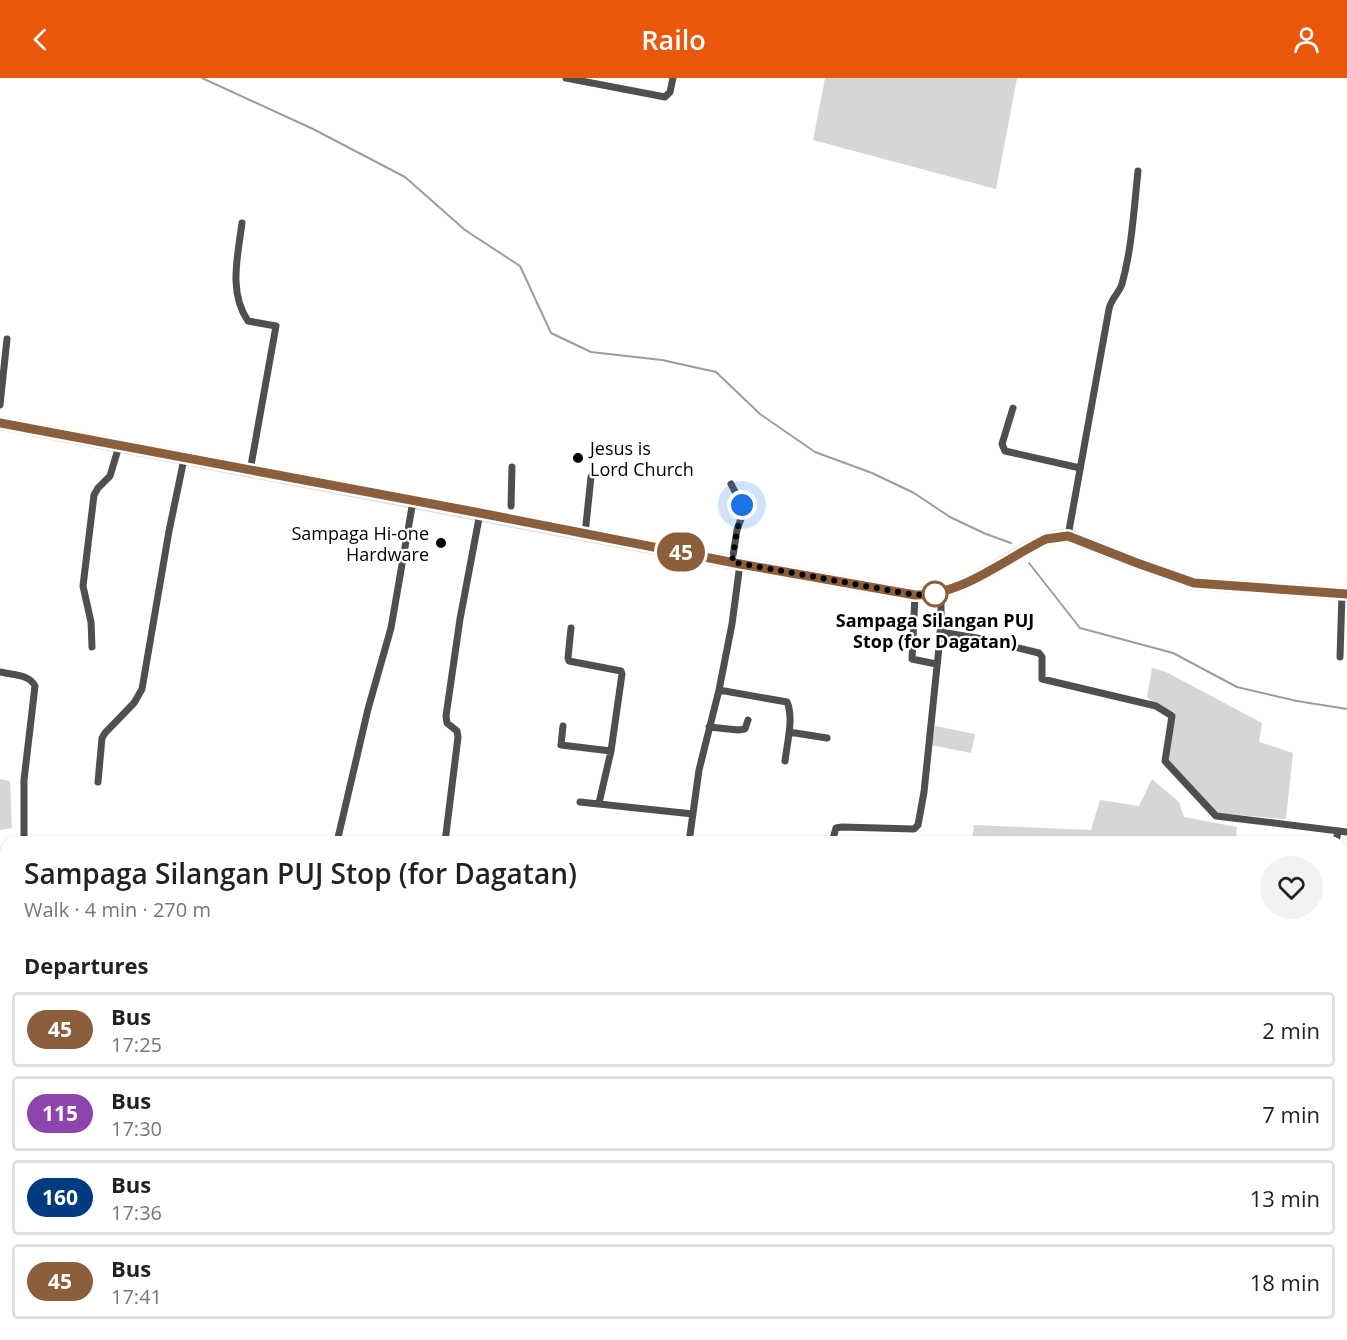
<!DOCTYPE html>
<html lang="en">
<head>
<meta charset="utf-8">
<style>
  body { margin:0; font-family:"Open Sans",sans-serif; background:#f2f2f2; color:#222; height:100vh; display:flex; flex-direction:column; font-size:22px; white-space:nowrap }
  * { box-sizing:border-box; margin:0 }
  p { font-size:20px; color:#767676 }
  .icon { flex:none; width:33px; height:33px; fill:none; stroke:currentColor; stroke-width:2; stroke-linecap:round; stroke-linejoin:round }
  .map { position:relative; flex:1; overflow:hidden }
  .side { position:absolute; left:0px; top:758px; width:1347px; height:506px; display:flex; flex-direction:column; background:#fff; border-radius:18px 18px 0 0; box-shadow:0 2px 4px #0004 }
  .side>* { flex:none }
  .badge { padding:0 12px; border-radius:20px; font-size:21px; line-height:39px }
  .you { position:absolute; width:30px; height:30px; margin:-15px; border:4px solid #fff; border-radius:50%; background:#1a73e8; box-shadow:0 0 0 9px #1a73e833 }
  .map>.badge { position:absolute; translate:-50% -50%; box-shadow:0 0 0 3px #fff }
  h2 { padding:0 24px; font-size:22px; line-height:54px }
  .round { display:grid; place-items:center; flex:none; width:63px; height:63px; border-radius:32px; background:#f2f2f2 }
  .headline { display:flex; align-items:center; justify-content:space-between; height:102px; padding:0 24px }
  h1 { font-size:28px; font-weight:600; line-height:45px }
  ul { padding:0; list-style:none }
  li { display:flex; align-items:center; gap:18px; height:75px; margin:0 12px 9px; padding:0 12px; border:3px solid #e0e0e0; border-radius:6px }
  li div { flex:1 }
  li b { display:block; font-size:22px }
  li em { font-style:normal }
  li .badge { min-width:66px; font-weight:700; text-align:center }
  header { display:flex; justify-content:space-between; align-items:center; height:78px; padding:0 24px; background:#ea580c; color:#fff; font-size:27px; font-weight:600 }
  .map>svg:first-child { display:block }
  .green { fill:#d6d6d6 }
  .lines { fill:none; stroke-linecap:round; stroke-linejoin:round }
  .stream { stroke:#9d9d9d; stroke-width:2 }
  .primary-casing { stroke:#dbdbdb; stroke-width:14 }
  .street { stroke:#4f4f4f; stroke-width:7 }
  .primary { stroke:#000; stroke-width:10 }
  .line-casing { stroke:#fff; stroke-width:14 }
  .line { stroke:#8b5e3c; stroke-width:9 }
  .walk { stroke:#000; stroke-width:6; stroke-dasharray:0 10.8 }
  .poi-dot { fill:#000; stroke:#fff; stroke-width:2 }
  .stop-dot { fill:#fff; stroke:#8b5e3c; stroke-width:3 }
  .labels { text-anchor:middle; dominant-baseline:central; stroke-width:4.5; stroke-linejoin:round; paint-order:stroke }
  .poi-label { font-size:18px; fill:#000; stroke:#fff; text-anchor:start }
  .stop-label { font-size:18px; font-weight:bold; fill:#000; stroke:#fff }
</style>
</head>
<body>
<header><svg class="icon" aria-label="back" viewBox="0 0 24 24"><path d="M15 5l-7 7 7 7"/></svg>Railo<svg class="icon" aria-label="person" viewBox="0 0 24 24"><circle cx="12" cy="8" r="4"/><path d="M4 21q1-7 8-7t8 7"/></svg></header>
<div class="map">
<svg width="1347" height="1262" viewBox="0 0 1347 1262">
  <rect width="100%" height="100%" fill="#fff"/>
  <!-- green -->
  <path class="green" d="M825 0H1017L996 111 813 62Z
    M1152 590 1166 594 1262 645 1259 664 1293 675 1286 741 1214 735 1166 684 1172 638 1147 619Z
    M935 648 975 656 971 675 931 667Z
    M0 701 10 703 12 750 0 752Z
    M1152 701 1179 724 1184 739 1237 749 1236 763H972L974 747 1091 752 1100 722 1139 728Z"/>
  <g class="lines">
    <!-- stream -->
    <path class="stream" d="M202 0 313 51 405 99 465 152 520 188 551 255 591 274 662 282 716 294 760 336 815 374 872 395 914 415 950 439 986 456 1011 465
      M1029 485 1080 550 1173 575 1237 609 1297 623 1347 631
      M0 839H6
      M0 1162 6 1166
      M195 1257 204 1262"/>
    <!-- primary casing -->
    <g class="primary-casing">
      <path id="primary" d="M0 345 740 486 915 517C955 518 988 492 1021 474 1036 466 1050 457 1068 458L1137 485 1194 505 1347 516"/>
    </g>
    <!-- street -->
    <path class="street" d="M566 0 665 19 670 14 673 0
      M242 145C238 177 228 214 248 243L276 248 250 393
      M0 327 7 261
      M1013 330 1002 366 1005 373 1080 390
      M731 406 742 427 743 435 737 452 732 484
      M511 428 512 389
      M585 456 591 399
      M1068 458 1109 231C1111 221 1119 215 1122 206 1132 170 1134 130 1138 93
      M915 517 912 581 936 586
      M571 550 568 580 569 583 621 593 622 596 611 673 599 725
      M940 554 977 560 1039 575 1042 579V601L1156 628 1172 638 1165 683 1216 738 1347 754
      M92 569 91 544 83 508 94 417 98 410 110 398 119 368
      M1340 579 1342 516
      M0 594C12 597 29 596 35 608L24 702V764
      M719 612 787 624C794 640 787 665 785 683
      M563 648 561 667 611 673
      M709 649 738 652 745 651 748 642
      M789 654 827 660
      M98 704 102 660 105 655 134 625 142 611 169 453 184 381
      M580 724 693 736
      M337 764 368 631 391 550 413 423
      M445 764 458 659 457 653 447 645 446 638 460 541 480 435
      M689 764 699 692 719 612 732 546 740 486
      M832 764 836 750 842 749 914 751 918 747 924 714 941 550V515
      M1336 764 1338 753
      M0 958 6 900
      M654 1257 661 1262
      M1244 1257 1246 1262"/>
    <!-- primary -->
    <use href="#primary" class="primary"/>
  </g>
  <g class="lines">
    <!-- line casing -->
    <g class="line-casing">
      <path id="line" d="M0 345 480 435 740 486 915 517C961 518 1005 481 1046 461L1068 458 1137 485 1194 505 1347 516"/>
    </g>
    <!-- line -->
    <use href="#line" class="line"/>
    <!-- walk -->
    <path class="walk" d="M742 427V435L737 452 732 484 915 517 941 515 935 516"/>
  </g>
  <!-- markers -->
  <g class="poi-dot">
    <circle cx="578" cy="380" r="6"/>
    <circle cx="441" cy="465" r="6"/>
  </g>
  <circle class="stop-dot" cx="935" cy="516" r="12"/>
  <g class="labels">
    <!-- poi labels -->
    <g class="poi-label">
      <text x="590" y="370">Jesus is<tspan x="590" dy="21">Lord Church</tspan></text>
      <text x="429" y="455" text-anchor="end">Sampaga Hi-one<tspan x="429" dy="21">Hardware</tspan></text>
    </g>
    <!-- stop labels -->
    <g class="stop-label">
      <text x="935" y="542">Sampaga Silangan PUJ<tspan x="935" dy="21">Stop (for Dagatan)</tspan></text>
    </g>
  </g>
</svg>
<div class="you" style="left:742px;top:427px"></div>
<b class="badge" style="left:681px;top:474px;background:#8b5e3c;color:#fff">45</b>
<section class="side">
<div class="headline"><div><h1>Sampaga Silangan PUJ Stop (for Dagatan)</h1><p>Walk · 4 min · 270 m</p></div><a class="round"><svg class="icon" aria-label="heart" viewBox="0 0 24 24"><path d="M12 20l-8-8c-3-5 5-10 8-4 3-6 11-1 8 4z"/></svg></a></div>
<h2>Departures</h2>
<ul>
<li><span class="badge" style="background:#8b5e3c;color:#fff">45</span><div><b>Bus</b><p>17:25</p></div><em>2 min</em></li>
<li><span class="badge" style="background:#8e44ad;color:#fff">115</span><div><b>Bus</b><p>17:30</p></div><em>7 min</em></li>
<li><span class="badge" style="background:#003b80;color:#fff">160</span><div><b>Bus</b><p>17:36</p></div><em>13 min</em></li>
<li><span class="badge" style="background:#8b5e3c;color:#fff">45</span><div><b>Bus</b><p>17:41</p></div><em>18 min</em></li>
</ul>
</section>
</div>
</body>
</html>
